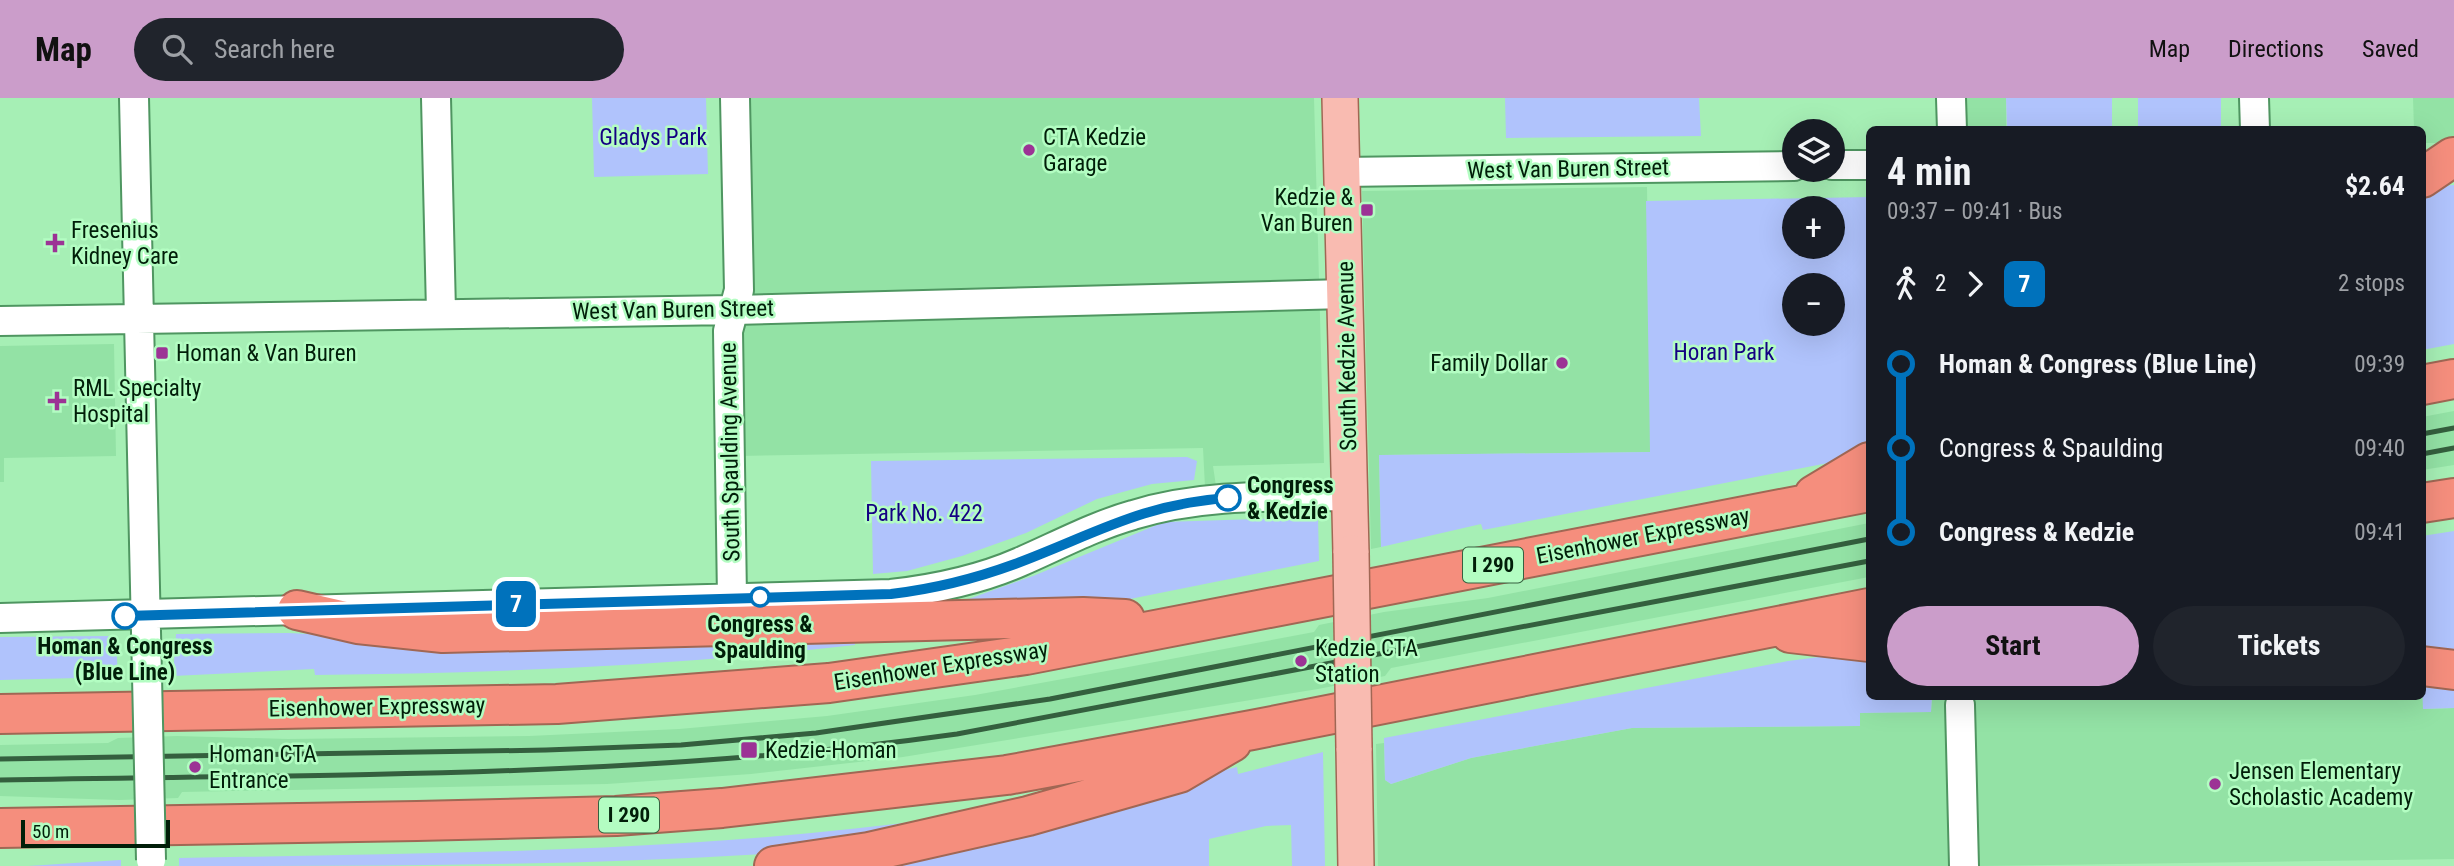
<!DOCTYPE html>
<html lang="en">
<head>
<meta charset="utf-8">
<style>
  body { margin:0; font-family:"Roboto Condensed",sans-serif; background:#20242c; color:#f1f3f6; height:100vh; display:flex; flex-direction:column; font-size:26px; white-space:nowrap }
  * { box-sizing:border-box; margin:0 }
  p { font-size:23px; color:#9ea1a6 }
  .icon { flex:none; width:38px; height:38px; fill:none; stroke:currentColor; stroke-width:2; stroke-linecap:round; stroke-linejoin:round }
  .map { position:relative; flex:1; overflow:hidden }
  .drawer { position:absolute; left:1866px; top:28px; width:560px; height:574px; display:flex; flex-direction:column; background:#171b24; border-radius:10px; box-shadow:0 7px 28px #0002 }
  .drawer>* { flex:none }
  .badge { padding:0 14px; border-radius:10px; font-size:24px; line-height:46px }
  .fabs { position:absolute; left:1782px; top:21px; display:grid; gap:14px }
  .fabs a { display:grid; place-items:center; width:63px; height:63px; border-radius:50%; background:#171b24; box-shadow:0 7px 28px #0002; font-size:35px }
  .scale { position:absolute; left:21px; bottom:18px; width:149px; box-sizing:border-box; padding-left:7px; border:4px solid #011e09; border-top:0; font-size:19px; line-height:24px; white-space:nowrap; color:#011e09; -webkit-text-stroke:5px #b3fdc2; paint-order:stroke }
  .map>.badge { position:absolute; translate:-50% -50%; box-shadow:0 0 0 4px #fff }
  .legs { display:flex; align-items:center; gap:10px; height:77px; padding:0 21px; font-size:23px }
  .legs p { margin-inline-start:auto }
  .overview { display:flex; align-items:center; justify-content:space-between; height:119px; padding:0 21px }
  h1 { font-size:38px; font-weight:700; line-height:52px }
  .action { display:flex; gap:14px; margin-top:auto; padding:14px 21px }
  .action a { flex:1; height:80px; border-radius:42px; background:#cb9dca; color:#111; font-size:28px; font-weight:700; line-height:80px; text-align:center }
  .action a+a { background:#20242c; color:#f1f3f6 }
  ul { padding:0 21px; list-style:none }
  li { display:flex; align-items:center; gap:24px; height:84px; font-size:26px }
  li i { display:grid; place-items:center; width:10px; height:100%; margin:0 9px; background:currentColor }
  li i::after { content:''; width:18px; height:18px; margin:-9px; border:5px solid; border-radius:50%; background:#171b24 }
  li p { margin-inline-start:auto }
  li:first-child i { background:linear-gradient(#0000 50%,currentColor 0) }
  li:last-child i { background:linear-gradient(currentColor 50%,#0000 0) }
  header { display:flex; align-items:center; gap:42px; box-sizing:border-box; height:98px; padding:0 35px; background:#cb9dca; color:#111 }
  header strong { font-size:33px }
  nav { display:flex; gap:38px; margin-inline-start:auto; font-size:24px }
  .search { width:490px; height:63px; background:#20242c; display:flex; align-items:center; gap:18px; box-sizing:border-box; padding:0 24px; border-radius:38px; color:#9ea1a6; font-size:26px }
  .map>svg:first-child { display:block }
  .built { fill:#93e2a5 }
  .green { fill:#b0c3fc; fill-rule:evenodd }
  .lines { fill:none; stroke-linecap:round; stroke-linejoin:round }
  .minor-casing { stroke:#4f9661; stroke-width:32 }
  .major-casing { stroke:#a06754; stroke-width:38 }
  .highway-casing { stroke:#a06754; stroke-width:42 }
  .minor { stroke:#fff; stroke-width:28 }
  .major { stroke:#f9bbb1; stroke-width:35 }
  .highway { stroke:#f58e7d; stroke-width:38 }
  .rail { stroke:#345f3e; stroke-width:5 }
  .minor-bridge-casing { stroke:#4f9661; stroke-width:32; stroke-linecap:butt }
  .major-bridge-casing { stroke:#a06754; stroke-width:38; stroke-linecap:butt }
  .minor-bridge { stroke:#fff; stroke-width:28 }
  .major-bridge { stroke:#f9bbb1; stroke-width:35 }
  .line-1-casing { stroke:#fff; stroke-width:16 }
  .line-1 { stroke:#0072bc; stroke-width:10 }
  .poi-dot { fill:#9c3395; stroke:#b3fdc2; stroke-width:2.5 }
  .stop-1-dot { fill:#fff; stroke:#0072bc; stroke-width:3.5 }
  .labels { text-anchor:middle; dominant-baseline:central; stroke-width:5; stroke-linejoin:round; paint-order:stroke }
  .shield { fill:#b3fdc2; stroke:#366140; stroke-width:2 }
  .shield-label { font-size:21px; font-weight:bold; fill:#011e09 }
  .park-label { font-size:23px; fill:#140083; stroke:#b3fdc2 }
  .poi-label { font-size:23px; fill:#011e09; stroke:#b3fdc2; text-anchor:start }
  .street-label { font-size:23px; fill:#011e09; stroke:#b3fdc2 }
  .stop-label { font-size:23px; font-weight:bold; fill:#011e09; stroke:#b3fdc2 }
</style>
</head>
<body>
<header>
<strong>Map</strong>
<div class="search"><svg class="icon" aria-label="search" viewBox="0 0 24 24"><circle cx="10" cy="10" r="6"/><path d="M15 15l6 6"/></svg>Search here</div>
<nav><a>Map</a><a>Directions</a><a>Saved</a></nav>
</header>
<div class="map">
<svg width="2454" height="768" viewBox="0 0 2454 768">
  <rect width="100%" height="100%" fill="#a6efb5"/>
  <!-- built -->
  <path class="built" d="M751 0H1314L1324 365 1213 368 1216 388 1205 389 1203 350 738 358 735 230 752 187Z
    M1960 0H2006V31H1960Z
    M2413 0H2454V45H2422V32L2414 31Z
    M1647 89 1651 354 1379 357 1381 449 1371 451 1362 93Z
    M114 246 116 358 4 360V384H0V248Z
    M2454 313V367L2422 372V319Z
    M1869 425V479L1391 570 1385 578 1318 591 903 659 751 676 607 686 182 694 178 700 119 702 0 698V647L108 645 118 640 177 638 288 641 529 638 679 631 827 618 975 597 1123 570 1314 534 1319 527 1384 514 1488 500Z
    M2423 590V611L2454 610V761L1977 768 1973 599 2422 598Z
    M1932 599H1946L1948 768H1378L1376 646 1384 645 1385 682 1391 686 1471 660 1632 630 1860 628 1859 615 1931 614Z"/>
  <!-- green -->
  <path class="green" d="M592 0H706L708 76 594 79Z
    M1505 0H1699L1701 38 1506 40Z
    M2006 0H2112V31H2007Z
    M2138 0H2221V31H2138Z
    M2454 87V246L2422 252V99L2442 88Z
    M1869 99V357L1483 432 1481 426 1381 449 1379 357 1650 354 1646 103ZM1794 110H1832V149H1794ZM1794 187H1832V226H1794Z
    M1187 359 1197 363 1194 382 1152 386 1097 401 1026 435 962 458 907 473 873 476 871 363Z
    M1318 419 1319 463 1100 507 960 504 1033 478 1164 424Z
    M2454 433V553L2422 549V438Z
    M288 535 371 539 853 538 855 547C675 568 496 575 315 577L314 571 173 578 176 536Z
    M111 538 116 542 118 579 0 582V539Z
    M1843 556 1869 562V598L1932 599 1931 614 1860 615V628L1632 630 1471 660 1391 686 1385 682 1384 640 1788 563Z
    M2422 587 2454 591V610L2423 611Z
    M1323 654 1325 768H1292L1291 727 1266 728 1209 741V768H847L1237 669 1238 676Z
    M948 719C897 730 845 747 793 754 590 768 383 768 179 768V760C436 755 693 755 948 719Z
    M121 762V768H28L120 762Z"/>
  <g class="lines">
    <!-- minor casing -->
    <g class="minor-casing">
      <path id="minor" d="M134 0 147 578
        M436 0 441 214
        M1951 0 1952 32
        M2254 0 2255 32
        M1832 67H1869
        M1342 74 1794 68
        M0 223 734 212 1345 196
        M732 500 728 233 739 192 735 0
        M0 520 891 496C935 491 979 482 1020 464 1057 448 1094 428 1133 417 1204 395 1277 399 1351 398
        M1960 607 1964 768"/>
    </g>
    <!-- major casing -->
    <g class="major-casing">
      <path id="major" d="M1340 0 1351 455
        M1354 650 1356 768"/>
    </g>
    <!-- highway casing -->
    <g class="highway-casing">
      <path id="highway" d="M2422 80 2453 59
        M2422 287 2454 281
        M1814 397 1869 364
        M2422 405 2454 400
        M297 512 358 526 443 535 1083 519 1125 521
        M1790 535 1869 544
        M2422 568 2454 572
        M0 616 557 606 829 585 1026 557 1869 394
        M0 730 417 723 616 718 722 710 1007 677 1252 632 1869 510
        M774 768 869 754 1028 718 1179 675 1232 644"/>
    </g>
    <!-- minor -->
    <use href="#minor" class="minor"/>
    <!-- major -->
    <use href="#major" class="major"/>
    <!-- highway -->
    <use href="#highway" class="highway"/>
    <!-- rail -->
    <path class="rail" d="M2422 336 2454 330
      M2422 356 2454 350
      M0 661 546 652 681 647 816 635 1050 601 1869 441
      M0 682C320 676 639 681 957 636L1869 463"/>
    <!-- minor-bridge casing -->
    <g class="minor-bridge-casing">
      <path id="minor-bridge" d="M147 578 151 762"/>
    </g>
    <!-- major-bridge casing -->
    <g class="major-bridge-casing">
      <path id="major-bridge" d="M1351 455 1354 650"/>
    </g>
    <!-- minor-bridge -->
    <use href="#minor-bridge" class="minor-bridge"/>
    <!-- major-bridge -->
    <use href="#major-bridge" class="major-bridge"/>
  </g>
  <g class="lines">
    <!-- line-1 casing -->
    <g class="line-1-casing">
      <path id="line-1" d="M125 518 891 496C934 491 974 481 1015 466 1093 437 1141 406 1228 400"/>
    </g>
    <!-- line-1 -->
    <use href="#line-1" class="line-1"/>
  </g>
  <!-- markers -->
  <g class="poi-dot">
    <circle cx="1029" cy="52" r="7"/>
    <rect x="1360" y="105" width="14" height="14" rx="3.5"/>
    <path d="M51.5 134.5h7v7h7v7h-7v7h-7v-7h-7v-7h7z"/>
    <rect x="155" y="248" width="14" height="14" rx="3.5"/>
    <circle cx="1562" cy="265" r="7"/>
    <path d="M53.5 292.5h7v7h7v7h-7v7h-7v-7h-7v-7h7z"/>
    <circle cx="1301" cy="563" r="7"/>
    <rect x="740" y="643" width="18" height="18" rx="3.5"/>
    <circle cx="195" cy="669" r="7"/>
    <circle cx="2215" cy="686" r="7"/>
  </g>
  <g class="stop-1-dot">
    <circle cx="1228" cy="400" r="12"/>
    <circle cx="760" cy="499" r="9"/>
    <circle cx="125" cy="518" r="12"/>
  </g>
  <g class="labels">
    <!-- shield labels -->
    <g class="shield">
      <rect x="1463" y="449.5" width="60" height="35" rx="5"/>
      <rect x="599" y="699.5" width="60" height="35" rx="5"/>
    </g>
    <g class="shield-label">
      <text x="1493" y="467">I 290</text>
      <text x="629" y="717">I 290</text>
    </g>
    <!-- park labels -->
    <g class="park-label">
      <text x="653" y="39">Gladys Park</text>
      <text x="1724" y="254">Horan Park</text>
      <text x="924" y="415">Park No. 422</text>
    </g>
    <!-- poi labels -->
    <g class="poi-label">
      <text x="1043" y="39">CTA Kedzie<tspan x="1043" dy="26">Garage</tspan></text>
      <text x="1353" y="99" text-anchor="end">Kedzie &amp;<tspan x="1353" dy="26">Van Buren</tspan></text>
      <text x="71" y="132">Fresenius<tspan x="71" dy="26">Kidney Care</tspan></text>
      <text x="176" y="255">Homan &amp; Van Buren</text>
      <text x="1548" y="265" text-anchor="end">Family Dollar</text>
      <text x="73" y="290">RML Specialty<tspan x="73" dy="26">Hospital</tspan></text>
      <text x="1315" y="550">Kedzie CTA<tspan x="1315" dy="26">Station</tspan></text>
      <text x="765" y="652">Kedzie-Homan</text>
      <text x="209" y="656">Homan CTA<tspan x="209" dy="26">Entrance</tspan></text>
      <text x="2229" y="673">Jensen Elementary<tspan x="2229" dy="26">Scholastic Academy</tspan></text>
    </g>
    <!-- street labels -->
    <g class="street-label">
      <text transform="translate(1568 71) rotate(-1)">West Van Buren Street</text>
      <text transform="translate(673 212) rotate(-1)">West Van Buren Street</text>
      <text transform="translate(1347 258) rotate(-91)">South Kedzie Avenue</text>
      <text transform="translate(730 354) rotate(-91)">South Spaulding Avenue</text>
      <text transform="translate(1643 438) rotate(-11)">Eisenhower Expressway</text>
      <text transform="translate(941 568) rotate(-9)">Eisenhower Expressway</text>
      <text transform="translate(377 609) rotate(-1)">Eisenhower Expressway</text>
    </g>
    <!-- stop labels -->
    <g class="stop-label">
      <text x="1247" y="387" text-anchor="start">Congress<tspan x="1247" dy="26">&amp; Kedzie</tspan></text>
      <text x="760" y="526">Congress &amp;<tspan x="760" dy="26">Spaulding</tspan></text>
      <text x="125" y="548">Homan &amp; Congress<tspan x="125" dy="26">(Blue Line)</tspan></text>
    </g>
  </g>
</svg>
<div class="fabs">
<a><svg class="icon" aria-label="layers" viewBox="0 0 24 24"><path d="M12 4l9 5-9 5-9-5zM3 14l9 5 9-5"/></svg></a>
<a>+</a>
<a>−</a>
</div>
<div class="scale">50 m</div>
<b class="badge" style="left:516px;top:506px;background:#0072bc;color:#fff">7</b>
<section class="drawer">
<div class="overview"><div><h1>4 min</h1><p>09:37 – 09:41 · Bus</p></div><b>$2.64</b></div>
<div class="legs"><svg class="icon" aria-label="walk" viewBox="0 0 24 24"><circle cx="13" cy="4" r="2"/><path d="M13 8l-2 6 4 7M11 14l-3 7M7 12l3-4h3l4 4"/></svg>2<svg class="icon" aria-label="forward" viewBox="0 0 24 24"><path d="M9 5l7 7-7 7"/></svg><b class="badge" style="background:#0072bc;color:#fff">7</b><p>2 stops</p></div>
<ul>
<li><i style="color:#0072bc"></i><b>Homan &amp; Congress (Blue Line)</b><p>09:39</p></li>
<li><i style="color:#0072bc"></i><span>Congress &amp; Spaulding</span><p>09:40</p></li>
<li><i style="color:#0072bc"></i><b>Congress &amp; Kedzie</b><p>09:41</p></li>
</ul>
<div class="action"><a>Start</a><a>Tickets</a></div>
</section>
</div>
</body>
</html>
